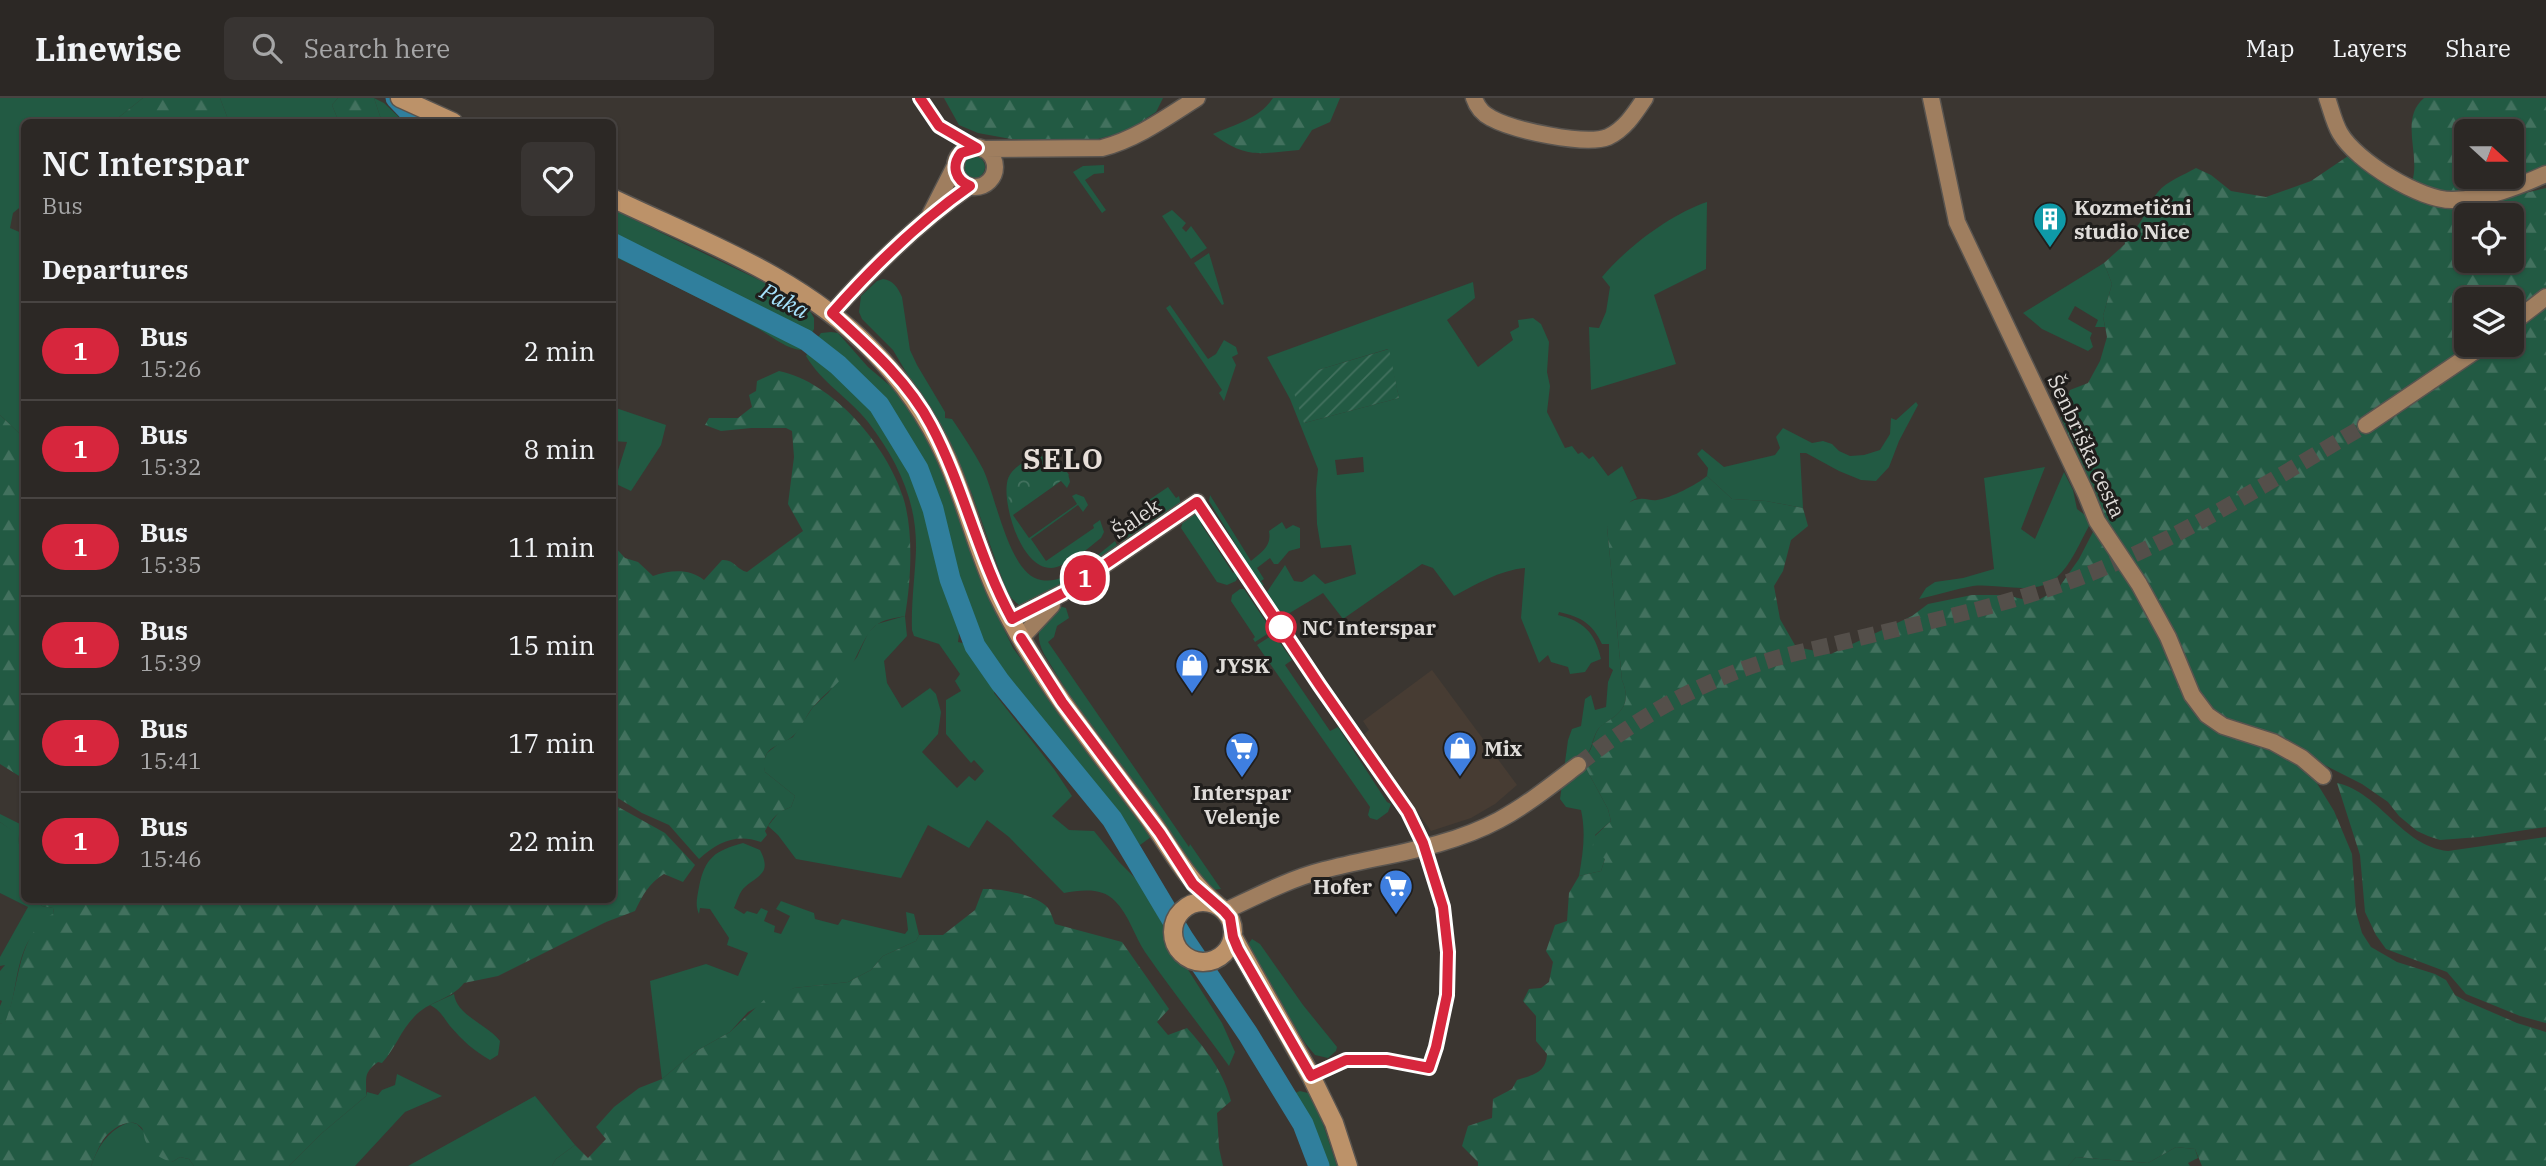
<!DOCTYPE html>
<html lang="en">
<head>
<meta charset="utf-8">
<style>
  body { margin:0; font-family:"IBM Plex Serif",serif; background:#383432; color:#f1f3f6; height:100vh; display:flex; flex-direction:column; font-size:26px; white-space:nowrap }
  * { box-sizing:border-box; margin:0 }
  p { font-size:23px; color:#a6a6a7 }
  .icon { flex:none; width:38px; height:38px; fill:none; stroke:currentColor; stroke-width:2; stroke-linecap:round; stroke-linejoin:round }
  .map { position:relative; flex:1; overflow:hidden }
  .drawer { position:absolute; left:21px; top:21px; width:595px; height:784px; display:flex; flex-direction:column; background:#2c2825; border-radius:10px; box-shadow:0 2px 5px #0004,0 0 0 2px #484442 }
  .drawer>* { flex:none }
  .badge { padding:0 14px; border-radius:23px; font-size:24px; line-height:46px }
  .needle { width:46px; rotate:111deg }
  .controls { position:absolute; left:2454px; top:21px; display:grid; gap:14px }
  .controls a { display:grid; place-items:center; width:70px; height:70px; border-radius:10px; background:#2c2825; box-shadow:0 2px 5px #0004,0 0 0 2px #484442; font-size:35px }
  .map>.badge { position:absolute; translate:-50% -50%; box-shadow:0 0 0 4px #fff }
  h2 { padding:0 21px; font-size:26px; line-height:63px }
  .round { display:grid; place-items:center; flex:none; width:74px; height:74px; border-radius:10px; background:#383432 }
  .overview { display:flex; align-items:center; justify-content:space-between; height:119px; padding:0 21px }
  h1 { font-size:33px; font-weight:600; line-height:52px }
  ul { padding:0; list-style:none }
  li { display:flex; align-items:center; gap:21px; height:98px; padding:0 21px; border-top:2px solid #484442 }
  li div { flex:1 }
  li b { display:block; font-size:26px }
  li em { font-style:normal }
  li .badge { min-width:77px; font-weight:700; text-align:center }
  header { display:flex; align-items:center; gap:42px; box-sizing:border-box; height:98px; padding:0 35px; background:#2c2825; border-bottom:2px solid #484442 }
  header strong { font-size:33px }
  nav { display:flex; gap:38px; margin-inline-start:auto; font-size:24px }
  .search { width:490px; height:63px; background:#383432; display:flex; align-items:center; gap:18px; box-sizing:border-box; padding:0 24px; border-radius:10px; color:#a6a6a7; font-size:26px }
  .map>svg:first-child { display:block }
  .built { fill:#473c33 }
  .grass { fill:#225a43; fill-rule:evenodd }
  .forest { fill:url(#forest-firs); fill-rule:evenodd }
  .park { fill:url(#park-crowns) }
  .garden { fill:url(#garden-furrows) }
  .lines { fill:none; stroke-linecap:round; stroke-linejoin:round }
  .river { stroke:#307f9d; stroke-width:21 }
  .secondary-tunnel { stroke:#544f4a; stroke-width:16; stroke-dasharray:16 8; stroke-linecap:butt }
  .secondary-casing { stroke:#59544f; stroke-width:19 }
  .primary-casing { stroke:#59544f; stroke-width:21 }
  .secondary { stroke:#9f7e5f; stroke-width:16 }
  .primary { stroke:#bc9269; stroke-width:18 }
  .line-casing { stroke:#fff; stroke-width:16 }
  .line { stroke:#d7263d; stroke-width:10 }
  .stop-dot { fill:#fff; stroke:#d7263d; stroke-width:3.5 }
  .labels { text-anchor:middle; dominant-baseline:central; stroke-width:6; stroke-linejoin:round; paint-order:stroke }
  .poi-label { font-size:21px; font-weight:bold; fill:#dfdcd9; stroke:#201e1c; text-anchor:start }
  .street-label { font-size:21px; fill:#dfdcd9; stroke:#201e1c }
  .stop-label { font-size:21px; font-weight:bold; fill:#dfdcd9; stroke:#201e1c; text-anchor:start }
  .water-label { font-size:23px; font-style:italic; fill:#a6e2fc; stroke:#201e1c }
  .district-label { font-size:28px; font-weight:bold; letter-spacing:2px; fill:#e7dfd9; stroke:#201e1c }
</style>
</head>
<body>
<header>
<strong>Linewise</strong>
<div class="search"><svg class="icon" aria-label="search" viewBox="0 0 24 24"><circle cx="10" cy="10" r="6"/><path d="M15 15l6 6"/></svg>Search here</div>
<nav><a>Map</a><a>Layers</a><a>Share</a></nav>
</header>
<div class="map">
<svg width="2546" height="1068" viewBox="0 0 2546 1068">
  <defs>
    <pattern id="forest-firs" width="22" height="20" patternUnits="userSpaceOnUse" patternTransform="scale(1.75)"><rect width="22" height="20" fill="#225a43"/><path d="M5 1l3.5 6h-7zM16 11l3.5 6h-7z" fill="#42715e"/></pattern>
    <pattern id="park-crowns" width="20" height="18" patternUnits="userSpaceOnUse" patternTransform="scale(1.75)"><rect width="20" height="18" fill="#225a43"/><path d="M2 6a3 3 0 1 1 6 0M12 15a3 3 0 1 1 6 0" fill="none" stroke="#42715e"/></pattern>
    <pattern id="garden-furrows" width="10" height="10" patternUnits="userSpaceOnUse" patternTransform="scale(1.75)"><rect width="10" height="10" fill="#225a43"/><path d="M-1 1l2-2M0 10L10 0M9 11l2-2" fill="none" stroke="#42715e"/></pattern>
  </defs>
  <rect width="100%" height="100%" fill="#3b3631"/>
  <!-- built -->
  <path class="built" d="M1432 572 1517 687 1495 706 1471 720 1431 733 1363 637 1369 632 1363 623Z"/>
  <!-- grass -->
  <path class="grass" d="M0 0H143L113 24H24V106L13 115 10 130 24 136V340L0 317Z
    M220 0H338L332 7 339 24H229Z
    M374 0 384 5 404 24H382Z
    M963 69a11 11 0 1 1 22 0a11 11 0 1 1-22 0Z
    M1104 67V75L1094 76 1085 82 1106 112 1102 115 1073 74 1083 68Z
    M1707 104 1706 171 1654 197 1676 266 1591 292 1589 229 1599 230 1606 214 1610 189 1602 179C1627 149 1671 116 1707 104Z
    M612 111 784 194 810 213 814 220V231L810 239 665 164 613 141Z
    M1172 112 1186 125 1182 130 1186 134 1191 128 1207 150 1191 161 1162 118Z
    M613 149 772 228 804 247 801 252C785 251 768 235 753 228 707 204 660 180 613 158Z
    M1209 155 1224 206 1222 207 1194 165Z
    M2104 165 2112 186 2103 218 2105 229H2095L2098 222 2075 208 2068 221 2092 235 2090 240 2093 249 2088 253 2042 231 2023 215Z
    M883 181C893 182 898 190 902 199L910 252 917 267 945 314V320L952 321C963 337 974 354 983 371 996 398 1009 477 1041 482 1067 487 1096 458 1115 443L1117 447 1045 497 1020 508 1008 497 972 396 951 350 893 252 862 221 859 214 861 198 877 183Z
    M1473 184 1475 200 1447 222 1478 269 1513 242 1510 234 1519 229 1518 222 1533 220 1541 226 1549 244 1547 274 1550 288 1547 314 1565 350 1572 348 1578 356 1582 354 1589 361 1593 358 1608 378 1622 368 1637 400 1631 403 1607 429 1622 582C1630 601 1626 612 1608 623 1607 624 1600 629 1599 630 1591 641 1594 651 1582 663L1608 711 1611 723 1595 737 1605 761 1601 773 1579 778C1583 755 1586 735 1581 712L1566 709 1560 701 1568 642 1572 631 1581 628 1585 601 1591 597 1595 612 1606 609 1608 584 1613 572 1609 569V546H1602C1592 525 1581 519 1559 514L1558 517C1583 523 1595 534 1601 561L1591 565 1585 574 1570 576 1568 569 1551 564 1548 557 1539 565 1521 520 1525 470C1500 472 1475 487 1454 498L1433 470 1422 466 1343 521 1323 495 1283 519 1267 494 1285 467 1294 483 1302 484 1314 476 1325 486 1356 476 1351 447 1321 450 1317 426 1316 392 1318 371 1290 301 1267 259ZM1388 251 1399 300 1304 325 1318 272ZM1363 359 1364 374 1337 377 1335 362Z
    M1170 207 1208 261 1216 256 1224 242 1236 249 1238 256 1232 259 1236 267 1224 303 1219 295 1222 292 1166 210Z
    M831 234 838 235 868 269 901 297 927 336 953 393 987 495 1013 550 1151 739 1140 747C1123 722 1106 698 1086 675 1050 634 1009 596 982 548 958 503 949 450 934 402 913 337 868 284 816 242L821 235Z
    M809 252C863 289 909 344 928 408L924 412 947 482 944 488C953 505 962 525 958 544L972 547 998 587 994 595 1054 671 1072 698 1052 718 1069 732 1094 733 1120 765 1140 785 1185 867 1222 925 1235 954 1229 968C1202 930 1172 893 1145 854 1135 839 1129 817 1115 803 1102 789 1081 792 1064 795L1009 739 987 722 969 750 928 727 901 780 796 761 778 737 768 728 779 714 791 709 795 698 765 674 763 664 767 655 777 647 793 639 813 609 828 595 857 559 868 535 877 526 905 518 907 538 884 563 887 585 902 610 930 590 936 596 941 614 938 636 922 654 957 690 969 678 975 683 984 673 974 662 971 665 946 636V602L961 593 955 583 960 576 939 546 914 538 912 532C911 505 915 478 916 452 917 402 897 362 868 324 849 300 821 284 806 258Z
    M1916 304 1918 307 1899 343 1889 369 1876 383 1861 382 1839 373 1806 355H1800L1803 410 1766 403 1732 401 1707 378 1708 370 1697 356 1702 351 1724 369 1775 357 1780 350 1776 339 1783 330 1812 345 1823 343 1832 346 1839 353 1850 358 1864 357 1880 352 1890 336 1891 320 1896 322Z
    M613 309 666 327 661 347 631 393 614 385 627 344 613 343Z
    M1033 358C1050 357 1068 366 1070 384L1067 390 1061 383 1013 417 1029 440 1077 406 1072 398 1076 396 1084 399 1088 407 1083 414 1078 407 1031 441 1046 463 1094 430 1093 427 1100 422 1104 434 1101 440C1090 449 1065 470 1051 470 1021 470 1003 408 1007 385 1009 371 1023 365 1033 358Z
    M2045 369 2021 431 2035 441 2064 374 2073 392 2077 411 2089 420V428C2080 444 2071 467 2057 479 2036 499 2000 485 1973 488 1955 491 1937 497 1919 501L1926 490 1935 484 1963 480 1994 471 1984 380Z
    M1168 389 1176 400 1179 398 1181 407 1144 434 1122 445 1119 440 1156 413 1149 402Z
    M1210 397 1251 463C1262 454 1272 448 1269 433L1282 424 1286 431 1293 427 1300 430V450L1289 453 1278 466H1274L1270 460 1257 470 1264 481 1261 483 1264 487 1261 488 1209 403Z
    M1190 416 1196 417 1204 423 1201 426 1233 475 1236 473 1238 478 1236 483 1227 487 1217 484 1181 430 1184 420Z
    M1240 491H1244L1272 533 1255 544 1253 541 1255 539 1231 503 1232 497Z
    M1059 508 1066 510 1069 520 1057 528 1054 539 1048 544 1189 749 1190 746 1221 791 1212 792 1205 789 1081 616 1044 556C1032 532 1042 525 1059 508Z
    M1274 536 1292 562 1285 567 1330 633 1338 629 1387 704 1391 706 1388 714 1377 722 1370 720 1368 717 1370 709 1257 547Z
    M0 724 18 736 20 756 24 762V802H39L42 808 53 810 54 815C46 824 34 834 28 844 14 870 17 899 5 925L0 926V908L2 903 0 902V873L5 867 0 868V859L28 809 0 795Z
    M743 745 760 752C772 775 759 777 745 789 739 794 737 804 734 810L744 816 747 813 757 816 761 810 768 813 764 823 775 828 774 834 781 836 790 818 776 811 781 803 814 815 815 821 838 827 842 821 905 836 908 832 906 814 914 816 919 837 916 843 883 858 871 872 848 884 794 890 748 914 730 934 693 955 662 981 650 883 706 866 738 878 748 855 727 847 729 840 710 811 700 810 699 816C695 807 697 800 699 789 705 760 714 753 743 745Z
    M1252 841 1260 846 1303 907 1337 949 1336 953 1328 960 1315 957 1305 945 1254 861 1249 845Z
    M454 896C457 918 487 926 500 943L498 957 490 962C474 953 462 942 450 928 443 919 441 913 430 907Z
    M397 976 442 998 405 1014 355 1068H289L322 1035 366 998 367 994 378 997 382 992 395 987Z
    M1300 993 1308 995 1320 1017 1337 1068H1323L1309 1027 1290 997Z
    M535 998 575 1047 556 1061 552 1068H408Z
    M130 1024 137 1026 172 1064 180 1059 189 1061 194 1068H91C99 1047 108 1032 130 1024Z
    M2176 1049 2195 1051 2198 1060 2188 1065 2190 1068H2068L2076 1059 2148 1065Z"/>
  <!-- forest -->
  <path class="forest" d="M143 0H220L229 24H113Z
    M338 0H374L382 24H339L332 7Z
    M944 0H1163L1156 14 1133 29 1117 36 1086 44 1011 41 978 35 959 27Z
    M1273 0H1340L1330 24 1312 32 1299 52C1260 55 1248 62 1213 36 1236 26 1259 21 1273 0Z
    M2424 0H2546V76L2455 100 2412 84C2421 57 2399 21 2424 0ZM2466 33H2511V79H2466Z
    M2351 56 2404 94 2479 106 2546 90V729L2479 739 2440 742 2428 738 2417 733 2399 718 2388 704 2362 686 2281 645 2224 624 2197 597 2095 409 2088 382 2061 320 2070 292 2088 285 2100 263 2107 239 2103 218 2112 186 2104 165 2125 146 2124 138C2142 132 2146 108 2158 94 2167 83 2184 77 2196 70L2211 77 2231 93 2266 99 2311 83ZM2466 117H2511V163H2466ZM2466 201H2511V247H2466Z
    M779 273C833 284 887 348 903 399 914 433 911 483 905 518 895 520 883 521 875 528 863 539 859 556 850 570 840 585 825 595 813 609 806 617 803 628 795 636 781 651 760 645 765 674L795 698 791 709C777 714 772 720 765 733L767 737 761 744C736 735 718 744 699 761L669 727 642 715 613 697V447L625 460 638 464 653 478C670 472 689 470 704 482L722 462C734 461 737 472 747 474L803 433 788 406 794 359 792 333 786 330H751L721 333 705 327 709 320H738L752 309 749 297 756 293 757 283Z
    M0 317 24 340V681L0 666Z
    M1707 378 1732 401 1766 403 1803 410 1808 428 1791 442 1783 473 1774 488 1780 521 1796 549 1831 556 1912 518 1928 506 1972 497H2006L2026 502 2040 501 2057 492 2079 461 2095 430 2137 487 2188 599 2278 651 2310 674 2334 713 2352 756 2356 814 2362 835 2371 849 2397 864 2435 876 2446 882 2455 897 2466 903 2517 925 2546 934V1068H2202L2195 1051 2176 1049 2148 1065 2076 1059 2068 1068H1478V1064L1462 1048 1468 1028 1492 1020 1493 1001 1512 991 1517 982C1533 977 1546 975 1547 956L1536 943V918L1523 903 1529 891 1541 890 1549 884 1553 864 1546 853 1555 827 1567 823 1569 795 1579 778 1601 773 1605 761 1592 750 1595 738 1611 723 1608 711 1582 663C1595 651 1591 642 1599 630 1600 628 1607 624 1608 623 1626 612 1630 601 1622 582L1607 429C1612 417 1626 402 1640 401 1645 400 1651 403 1657 402 1671 400 1696 387 1707 378Z
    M2337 685C2381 695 2401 748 2448 753L2546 739V925L2520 918 2466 896 2447 874 2386 851 2376 837 2365 814 2360 757Z
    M613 706 665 735 695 767 683 784 664 776C649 785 642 798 635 813L606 824 498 878 464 885C451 902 428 903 414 919 401 932 395 951 382 965L378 964C362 975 367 982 366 998L322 1035 289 1068H194L189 1061 180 1059 172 1064C161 1061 151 1055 146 1044 143 1039 145 1033 141 1029 130 1017 110 1032 103 1042 98 1050 94 1060 91 1068H0V926L5 924C21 888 15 837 54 815L53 810 42 808 39 802H612Z
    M0 716 24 728V762L20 756 18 737 0 724Z
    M983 791C999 790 1038 797 1048 810 1051 814 1053 821 1055 826L1122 844 1169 911 1157 924 1168 937 1187 930C1206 951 1224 975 1231 1003L1217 1015 1219 1050 1223 1068H552L556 1061 575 1047 588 1060 606 1041 596 1029 614 1009 639 990 662 981 693 955 730 934 765 901 794 890 848 884 871 872 883 858 916 843 919 837H943L975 812Z"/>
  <!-- park -->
  <path class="park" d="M1033 358C1049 357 1061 364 1069 377L1011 417C1006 384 1004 377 1033 358Z"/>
  <!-- garden -->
  <path class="garden" d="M1389 251 1399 300 1304 325 1291 286 1318 272Z"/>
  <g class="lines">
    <!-- river -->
    <path class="river" d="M396 0 419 24
      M612 145 806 242 838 267 879 307 918 371 933 411 950 481 975 548 1000 584 1112 721 1183 840 1248 936 1303 1026 1319 1068"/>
    <!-- secondary-tunnel -->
    <path class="secondary-tunnel" d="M1578 667C1635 621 1697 585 1767 563 1791 555 1816 551 1839 545 1915 526 1992 511 2065 485 2172 447 2269 383 2366 327"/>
    <!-- secondary casing -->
    <g class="secondary-casing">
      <path id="secondary" d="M1474 0C1477 9 1483 16 1491 20 1513 32 1585 48 1608 39 1625 31 1635 15 1645 0
        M1931 0 1957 124 2086 396 2097 423 2139 486 2168 539 2192 597 2207 617 2223 628 2273 644 2302 660 2323 678
        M2327 0C2331 11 2334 25 2340 35 2356 63 2421 103 2453 102 2486 101 2517 89 2546 76
        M955 69a20 20 0 1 1 40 0a20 20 0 1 1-40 0Z
        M983 51 1102 50C1137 41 1167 19 1197 0
        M930 117 956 66
        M832 215C872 170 920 123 970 88
        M2511 226 2546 199
        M2366 327 2484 247
        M1012 521 1063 495 1197 404
        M1021 540 1052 507
        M1225 813C1257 798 1289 781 1324 772 1381 757 1445 751 1499 722 1527 707 1553 686 1578 667"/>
    </g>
    <!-- primary casing -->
    <g class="primary-casing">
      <path id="primary" d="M400 0 453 24
        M612 100C702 143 800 178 871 251 902 282 928 319 946 359 966 403 977 452 998 497 1037 578 1095 648 1149 720 1171 750 1187 783 1217 807
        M1173 834a30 30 0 1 1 60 0a30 30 0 1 1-60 0Z
        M1233 839 1311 978 1334 1025 1348 1068"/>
    </g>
    <!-- secondary -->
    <use href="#secondary" class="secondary"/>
    <!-- primary -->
    <use href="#primary" class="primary"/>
  </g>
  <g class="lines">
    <!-- line casing -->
    <g class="line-casing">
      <path id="line" d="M920 0 939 28 977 50 961 55C951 68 955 82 970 88 920 123 872 170 832 215 868 248 908 283 931 327 964 389 978 459 1012 521L1063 495 1197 404 1320 588 1408 714 1423 745 1443 809 1448 854 1447 897 1436 949 1429 970 1387 962H1346L1311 978 1238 851 1233 839 1230 820 1224 813 1193 786 1160 735 1062 604 1021 540"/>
    </g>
    <!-- line -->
    <use href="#line" class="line"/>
  </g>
  <!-- icons -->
  <defs>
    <g id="building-pin" transform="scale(1.75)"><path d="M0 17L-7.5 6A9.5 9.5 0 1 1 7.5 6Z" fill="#0f9aa8" stroke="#201e1c"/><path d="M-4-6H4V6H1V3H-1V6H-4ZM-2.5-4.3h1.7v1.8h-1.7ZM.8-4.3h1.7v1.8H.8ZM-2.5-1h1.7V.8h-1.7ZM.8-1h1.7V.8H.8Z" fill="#fff"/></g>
    <g id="shop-pin" transform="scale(1.75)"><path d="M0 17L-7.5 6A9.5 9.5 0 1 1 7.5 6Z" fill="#3f7fe0" stroke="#201e1c"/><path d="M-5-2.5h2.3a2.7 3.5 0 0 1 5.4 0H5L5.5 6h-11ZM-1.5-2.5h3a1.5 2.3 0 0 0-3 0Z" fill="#fff"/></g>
    <g id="supermarket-pin" transform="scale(1.75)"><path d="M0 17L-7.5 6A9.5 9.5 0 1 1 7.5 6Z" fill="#3f7fe0" stroke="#201e1c"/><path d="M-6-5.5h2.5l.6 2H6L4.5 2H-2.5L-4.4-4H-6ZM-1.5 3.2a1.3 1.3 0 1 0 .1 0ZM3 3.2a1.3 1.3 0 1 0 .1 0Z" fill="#fff"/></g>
  </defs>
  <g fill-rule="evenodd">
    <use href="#building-pin" x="2050" y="121"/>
    <use href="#shop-pin" x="1192" y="567"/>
    <use href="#shop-pin" x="1460" y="650"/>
    <use href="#supermarket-pin" x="1242" y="651"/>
    <use href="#supermarket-pin" x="1396" y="788"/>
  </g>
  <!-- markers -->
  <circle class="stop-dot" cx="1281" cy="529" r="14"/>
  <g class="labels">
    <!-- poi labels -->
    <g class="poi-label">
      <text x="2074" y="109">Kozmetični<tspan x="2074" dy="24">studio Nice</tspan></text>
      <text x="1216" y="567">JYSK</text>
      <text x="1484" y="650">Mix</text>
      <text x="1242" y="694" text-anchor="middle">Interspar<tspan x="1242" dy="24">Velenje</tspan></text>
      <text x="1372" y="788" text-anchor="end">Hofer</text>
    </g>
    <!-- street labels -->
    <g class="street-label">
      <text transform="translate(2087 348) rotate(65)">Šenbriška cesta</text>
      <text transform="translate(1136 420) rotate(-34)">Šalek</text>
    </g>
    <!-- stop labels -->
    <g class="stop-label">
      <text x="1302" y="529">NC Interspar</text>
    </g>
    <!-- water labels -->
    <g class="water-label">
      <text transform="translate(785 202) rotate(27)">Paka</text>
    </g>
    <!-- district labels -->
    <g class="district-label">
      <text x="1064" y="360">SELO</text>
    </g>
  </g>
</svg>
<div class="controls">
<a><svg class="needle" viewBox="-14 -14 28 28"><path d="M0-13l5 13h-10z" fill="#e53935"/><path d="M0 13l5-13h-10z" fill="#a6a6a7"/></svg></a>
<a><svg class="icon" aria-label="locate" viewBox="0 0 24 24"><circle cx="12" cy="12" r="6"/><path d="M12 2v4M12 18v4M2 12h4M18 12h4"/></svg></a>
<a><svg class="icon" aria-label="layers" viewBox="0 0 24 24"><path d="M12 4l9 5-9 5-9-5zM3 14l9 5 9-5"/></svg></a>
</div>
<b class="badge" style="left:1085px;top:480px;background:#d7263d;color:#fff">1</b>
<section class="drawer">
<div class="overview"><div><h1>NC Interspar</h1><p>Bus</p></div><a class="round"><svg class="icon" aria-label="heart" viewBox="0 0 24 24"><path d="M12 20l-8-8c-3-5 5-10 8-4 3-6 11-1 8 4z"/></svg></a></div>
<h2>Departures</h2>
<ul>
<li><span class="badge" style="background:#d7263d;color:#fff">1</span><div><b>Bus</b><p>15:26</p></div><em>2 min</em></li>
<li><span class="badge" style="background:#d7263d;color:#fff">1</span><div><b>Bus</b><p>15:32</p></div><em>8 min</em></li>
<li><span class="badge" style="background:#d7263d;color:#fff">1</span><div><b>Bus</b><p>15:35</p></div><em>11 min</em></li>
<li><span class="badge" style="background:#d7263d;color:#fff">1</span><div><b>Bus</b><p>15:39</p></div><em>15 min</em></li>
<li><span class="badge" style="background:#d7263d;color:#fff">1</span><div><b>Bus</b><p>15:41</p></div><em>17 min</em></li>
<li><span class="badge" style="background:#d7263d;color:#fff">1</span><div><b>Bus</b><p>15:46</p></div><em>22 min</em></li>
</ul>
</section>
</div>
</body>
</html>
